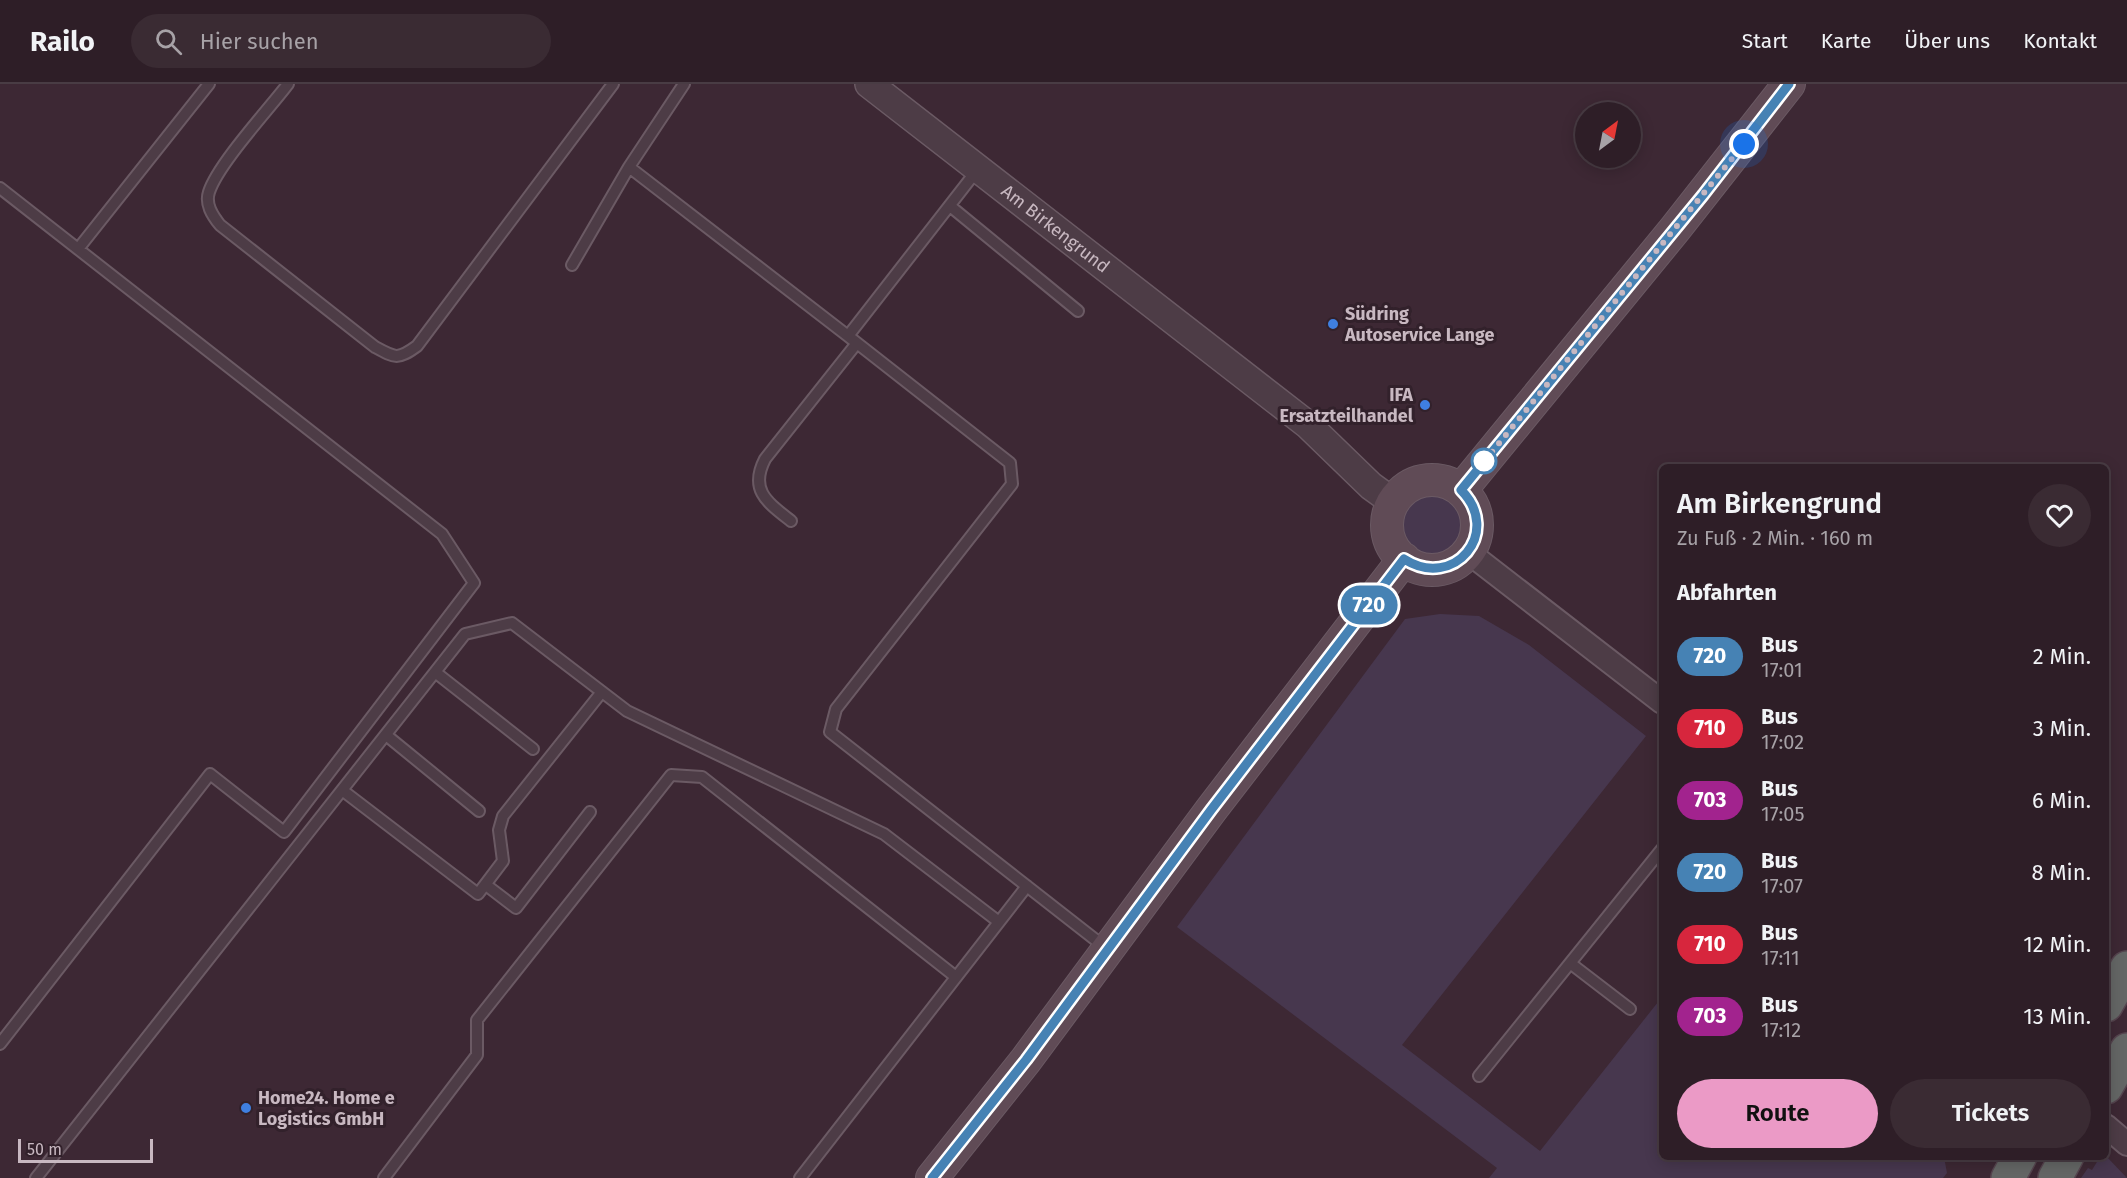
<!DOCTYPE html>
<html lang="de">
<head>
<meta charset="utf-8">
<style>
  body { margin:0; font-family:"Fira Sans",sans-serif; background:#3a2b33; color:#f1f3f6; height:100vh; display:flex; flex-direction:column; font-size:22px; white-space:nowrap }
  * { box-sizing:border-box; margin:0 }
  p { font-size:20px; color:#a7a2a7 }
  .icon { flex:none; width:33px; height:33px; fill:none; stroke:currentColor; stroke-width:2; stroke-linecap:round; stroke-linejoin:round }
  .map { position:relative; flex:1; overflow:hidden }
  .details { position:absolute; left:1659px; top:380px; width:450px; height:696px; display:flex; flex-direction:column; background:#2e1e27; border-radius:9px; box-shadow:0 3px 15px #0003,0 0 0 2px #493c44 }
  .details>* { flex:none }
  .badge { padding:0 12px; border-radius:20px; font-size:21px; line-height:39px }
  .needle { width:39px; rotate:32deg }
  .tools { position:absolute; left:1575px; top:18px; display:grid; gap:12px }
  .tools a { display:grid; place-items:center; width:66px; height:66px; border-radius:50%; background:#2e1e27; box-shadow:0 3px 15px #0003,0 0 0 2px #493c44; font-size:30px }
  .scale { position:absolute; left:18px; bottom:15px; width:135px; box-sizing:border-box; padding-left:6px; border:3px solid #c8b8c1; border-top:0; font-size:16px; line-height:21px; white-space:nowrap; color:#c8b8c1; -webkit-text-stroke:4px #32212b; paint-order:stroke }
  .you { position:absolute; width:30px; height:30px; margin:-15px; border:4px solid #fff; border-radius:50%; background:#1a73e8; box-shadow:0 0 0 9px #1a73e833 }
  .map>.badge { position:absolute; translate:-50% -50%; box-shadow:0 0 0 3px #fff }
  h2 { padding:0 18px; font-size:22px; line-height:54px }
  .round { display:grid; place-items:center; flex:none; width:63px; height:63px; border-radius:32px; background:#3a2b33 }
  .summary { display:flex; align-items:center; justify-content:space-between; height:102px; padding:0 18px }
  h1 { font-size:28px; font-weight:600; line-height:45px }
  .primary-button { display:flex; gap:12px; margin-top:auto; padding:12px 18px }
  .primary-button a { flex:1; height:69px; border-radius:36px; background:#eb9ac6; color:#111; font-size:24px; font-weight:600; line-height:69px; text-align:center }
  .primary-button a+a { background:#3a2b33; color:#f1f3f6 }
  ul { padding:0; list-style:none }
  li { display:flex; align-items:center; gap:18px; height:72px; padding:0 18px }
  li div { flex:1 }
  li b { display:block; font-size:22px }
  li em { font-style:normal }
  li .badge { min-width:66px; font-weight:700; text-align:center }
  header { display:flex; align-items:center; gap:36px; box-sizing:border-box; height:84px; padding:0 30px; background:#2e1e27; border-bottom:2px solid #493c44 }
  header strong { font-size:28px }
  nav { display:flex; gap:33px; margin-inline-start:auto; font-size:21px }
  .search { width:420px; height:54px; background:#3a2b33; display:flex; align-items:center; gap:15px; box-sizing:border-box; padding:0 21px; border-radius:33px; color:#a7a2a7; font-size:22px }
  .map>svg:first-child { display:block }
  .green { fill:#47374e }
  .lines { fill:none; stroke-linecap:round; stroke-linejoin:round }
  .service-casing { stroke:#6b5a64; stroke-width:14 }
  .minor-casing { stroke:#6b5a64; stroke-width:26 }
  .tertiary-casing { stroke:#6b5a64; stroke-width:30 }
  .secondary-casing { stroke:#6b5a64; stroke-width:34 }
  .trunk-casing { stroke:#55444e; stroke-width:36 }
  .service { stroke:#4d3c46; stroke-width:10 }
  .minor { stroke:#4d3c46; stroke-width:22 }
  .tertiary { stroke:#4d3c46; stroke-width:27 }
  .secondary { stroke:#604b56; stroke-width:32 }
  .trunk { stroke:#646665; stroke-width:33 }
  .line-casing { stroke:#fff; stroke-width:14 }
  .line { stroke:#4682b4; stroke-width:9 }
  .walk { stroke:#c8b8c1; stroke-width:6; stroke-dasharray:0 10.8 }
  .shop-dot { fill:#3f7fe0; stroke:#32212b; stroke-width:2 }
  .stop-dot { fill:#fff; stroke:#4682b4; stroke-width:3 }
  .labels { text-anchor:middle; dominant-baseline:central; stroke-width:6; stroke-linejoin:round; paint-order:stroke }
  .street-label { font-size:18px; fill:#c8b8c1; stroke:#32212b }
  .poi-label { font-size:18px; font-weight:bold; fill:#c8b8c1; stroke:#32212b; text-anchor:start }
</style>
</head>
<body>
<header>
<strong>Railo</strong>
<div class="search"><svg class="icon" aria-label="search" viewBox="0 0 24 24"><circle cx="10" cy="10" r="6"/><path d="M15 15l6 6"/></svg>Hier suchen</div>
<nav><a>Start</a><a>Karte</a><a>Über uns</a><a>Kontakt</a></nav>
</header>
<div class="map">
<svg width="2127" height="1094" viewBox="0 0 2127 1094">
  <rect width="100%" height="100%" fill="#3d2834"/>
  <!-- green -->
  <path class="green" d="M1397 440a36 36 0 1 1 72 0a36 36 0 1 1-72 0Z
    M1440 530 1479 532 1529 561 1646 652 1402 961 1540 1067 1662 913V1072L1944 1073 1947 1089 1943 1094H1489L1497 1084 1177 843 1405 535Z
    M2106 1072 2127 1094H2081L2088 1084 2092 1086 2100 1073Z"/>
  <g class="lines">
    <!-- service casing -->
    <g class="service-casing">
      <path id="service" d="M288 0C269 25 218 80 209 108 205 120 212 131 220 141L375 263C395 274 398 276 417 262L613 0
        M629 83 848 252
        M978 85 848 252 1010 379 1012 400 836 625 830 648 1106 864
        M0 104 442 450 474 499 284 748 210 690 0 960
        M950 122 1078 227
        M78 165 209 0
        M572 181 629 83 684 0
        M791 437C767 418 749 406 765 375L857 259
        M435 588 533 665
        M386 651 479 727
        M342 706 478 810 503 777 499 746 503 732 601 609
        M486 801 516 824 590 728
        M1570 879 1630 925
        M1479 992 1662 765
        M36 1094 465 550 512 539 627 627 884 750 999 838
        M384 1094 477 971V936L671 691 702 693 956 893
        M800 1094 1027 802"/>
    </g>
    <!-- minor casing -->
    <g class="minor-casing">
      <path id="minor" d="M1468 468 1662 618
        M2106 1042 2127 1060"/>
    </g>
    <!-- tertiary casing -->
    <g class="tertiary-casing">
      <g id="tertiary">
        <path id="s1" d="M869 0 1308 341 1371 402 1393 418"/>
      </g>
    </g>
    <!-- secondary casing -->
    <g class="secondary-casing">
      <path id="secondary" d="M1387 441a45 45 0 1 1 90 0a45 45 0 1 1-90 0Z
        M1461 406 1675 145 1789 0
        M932 1094 1026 976 1211 726 1404 475"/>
    </g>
    <!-- trunk casing -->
    <g class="trunk-casing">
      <path id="trunk" d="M2106 921 2127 884
        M2106 1003 2127 966
        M2008 1094 2020 1072
        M2055 1094 2067 1072"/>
    </g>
    <!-- service -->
    <use href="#service" class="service"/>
    <!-- minor -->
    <use href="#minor" class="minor"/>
    <!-- tertiary -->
    <use href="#tertiary" class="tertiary"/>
    <!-- secondary -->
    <use href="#secondary" class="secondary"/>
    <!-- trunk -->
    <use href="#trunk" class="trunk"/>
  </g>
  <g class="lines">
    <!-- line casing -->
    <g class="line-casing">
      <path id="line" d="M932 1094 1026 976 1211 726 1404 475C1454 507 1503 448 1461 406L1703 111 1789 0"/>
    </g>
    <!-- line -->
    <use href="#line" class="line"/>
    <!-- walk -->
    <path class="walk" d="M1484 377 1478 385 1744 60"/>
  </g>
  <!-- markers -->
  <g class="shop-dot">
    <circle cx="1333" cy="240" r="6"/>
    <circle cx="1425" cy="321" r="6"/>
    <circle cx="246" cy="1024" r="6"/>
  </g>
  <circle class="stop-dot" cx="1484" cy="377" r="12"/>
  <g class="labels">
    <!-- street labels -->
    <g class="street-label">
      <text stroke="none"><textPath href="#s1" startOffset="236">Am Birkengrund</textPath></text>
    </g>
    <!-- poi labels -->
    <g class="poi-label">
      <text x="1345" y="230">Südring<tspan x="1345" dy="21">Autoservice Lange</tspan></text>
      <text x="1413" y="311" text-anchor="end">IFA<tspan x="1413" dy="21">Ersatzteilhandel</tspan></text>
      <text x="258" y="1014">Home24. Home e<tspan x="258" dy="21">Logistics GmbH</tspan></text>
    </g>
  </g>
</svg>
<div class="tools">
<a><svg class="needle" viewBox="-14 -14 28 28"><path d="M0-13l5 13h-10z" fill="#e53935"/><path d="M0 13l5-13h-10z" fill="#a7a2a7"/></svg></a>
</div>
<div class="scale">50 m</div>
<div class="you" style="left:1744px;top:60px"></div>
<b class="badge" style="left:1369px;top:521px;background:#4682b4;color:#fff">720</b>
<section class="details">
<div class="summary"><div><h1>Am Birkengrund</h1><p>Zu Fuß · 2 Min. · 160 m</p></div><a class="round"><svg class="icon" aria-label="heart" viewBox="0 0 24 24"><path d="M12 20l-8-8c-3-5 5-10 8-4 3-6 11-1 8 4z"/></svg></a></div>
<h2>Abfahrten</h2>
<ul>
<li><span class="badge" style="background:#4682b4;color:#fff">720</span><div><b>Bus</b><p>17:01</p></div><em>2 Min.</em></li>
<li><span class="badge" style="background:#d7263d;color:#fff">710</span><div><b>Bus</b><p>17:02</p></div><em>3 Min.</em></li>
<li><span class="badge" style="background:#a2238e;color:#fff">703</span><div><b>Bus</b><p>17:05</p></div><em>6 Min.</em></li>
<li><span class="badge" style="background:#4682b4;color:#fff">720</span><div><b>Bus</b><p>17:07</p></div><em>8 Min.</em></li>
<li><span class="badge" style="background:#d7263d;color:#fff">710</span><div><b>Bus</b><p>17:11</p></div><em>12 Min.</em></li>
<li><span class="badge" style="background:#a2238e;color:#fff">703</span><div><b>Bus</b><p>17:12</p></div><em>13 Min.</em></li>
</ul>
<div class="primary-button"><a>Route</a><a>Tickets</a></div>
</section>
</div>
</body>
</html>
